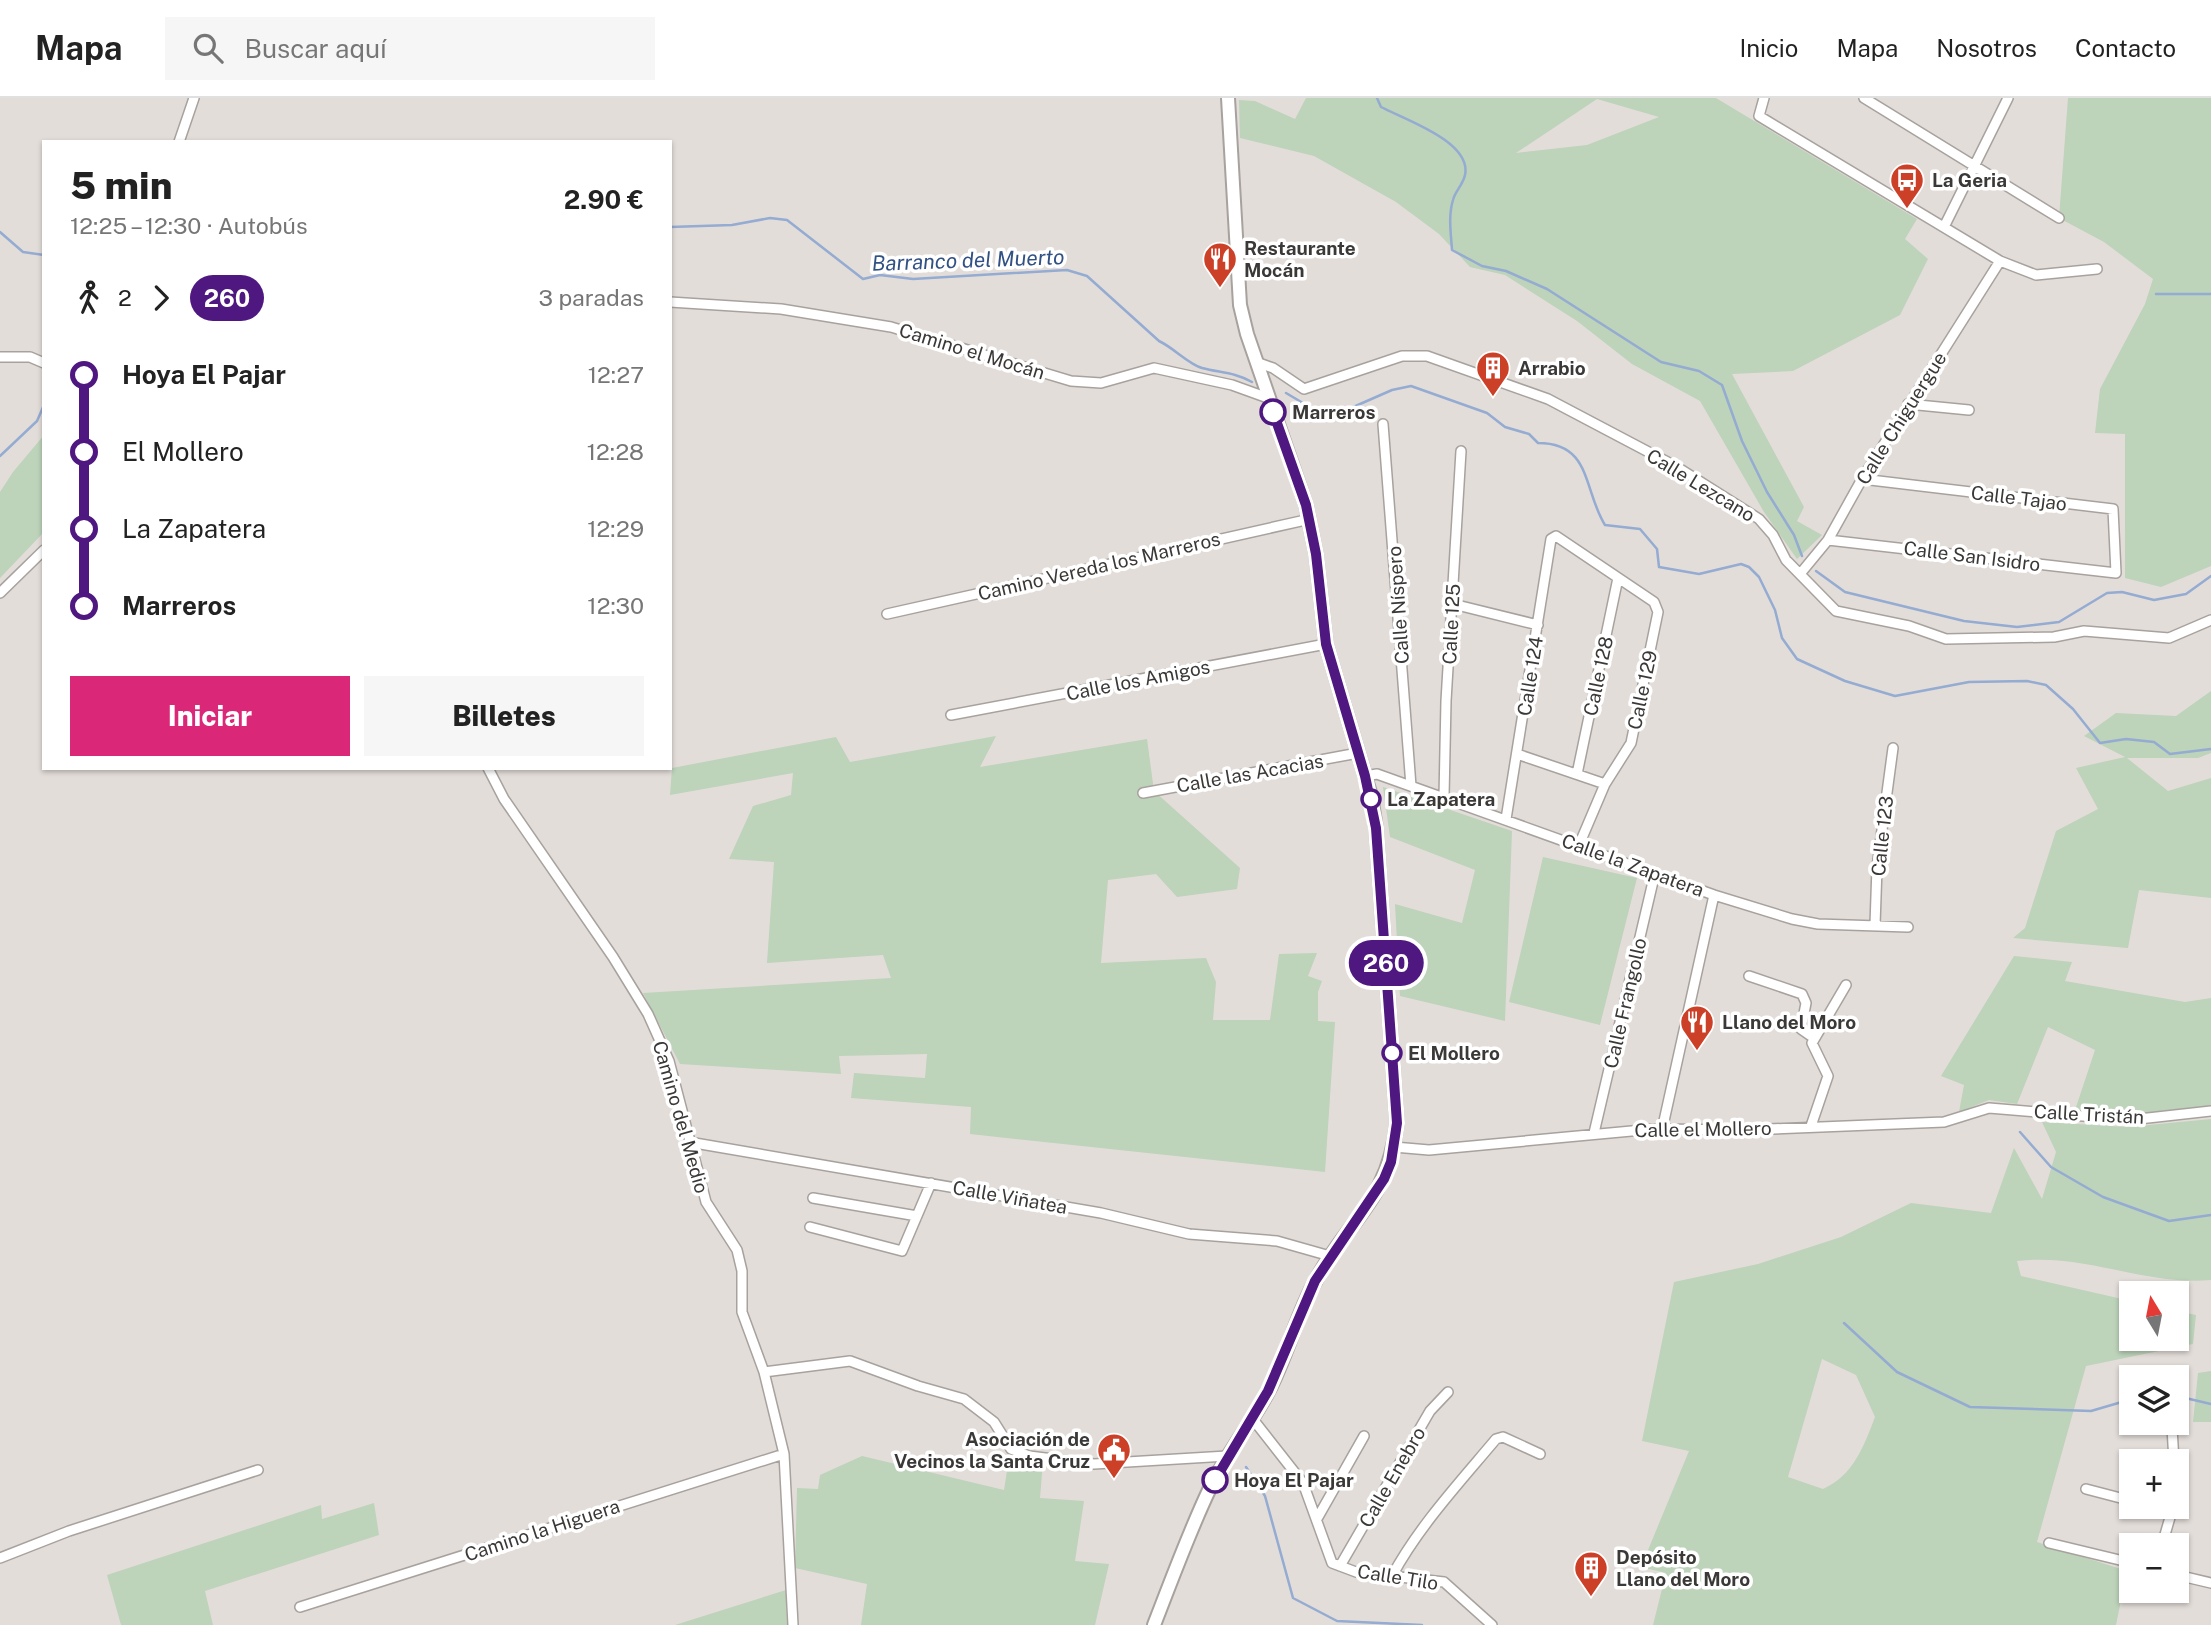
<!DOCTYPE html>
<html lang="es">
<head>
<meta charset="utf-8">
<style>
  body { margin:0; font-family:"Public Sans",sans-serif; background:#f6f6f6; color:#222; height:100vh; display:flex; flex-direction:column; font-size:26px; white-space:nowrap }
  * { box-sizing:border-box; margin:0 }
  p { font-size:23px; color:#767676 }
  .icon { flex:none; width:38px; height:38px; fill:none; stroke:currentColor; stroke-width:2; stroke-linecap:round; stroke-linejoin:round }
  .map { position:relative; flex:1; overflow:hidden }
  .drawer { position:absolute; left:42px; top:42px; width:630px; height:630px; display:flex; flex-direction:column; background:#fff; border-radius:0px; box-shadow:0 2px 5px #0004 }
  .drawer>* { flex:none }
  .badge { padding:0 14px; border-radius:23px; font-size:24px; line-height:46px }
  .needle { width:46px; rotate:350deg }
  .buttons { position:absolute; left:2119px; top:1183px; display:grid; gap:14px }
  .buttons a { display:grid; place-items:center; width:70px; height:70px; border-radius:0px; background:#fff; box-shadow:0 2px 5px #0004; font-size:35px }
  .map>.badge { position:absolute; translate:-50% -50%; box-shadow:0 0 0 4px #fff }
  .legs { display:flex; align-items:center; gap:10px; height:77px; padding:0 28px; font-size:23px }
  .legs p { margin-inline-start:auto }
  .overview { display:flex; align-items:center; justify-content:space-between; height:119px; padding:0 28px }
  h1 { font-size:38px; font-weight:800; line-height:52px }
  .primary-button { display:flex; gap:14px; margin-top:auto; padding:14px 28px }
  .primary-button a { flex:1; height:80px; border-radius:0px; background:#db2777; color:#fff; font-size:28px; font-weight:800; line-height:80px; text-align:center }
  .primary-button a+a { background:#f6f6f6; color:#222 }
  ul { padding:0 28px; list-style:none }
  li { display:flex; align-items:center; gap:24px; height:77px; font-size:26px }
  li i { display:grid; place-items:center; width:10px; height:100%; margin:0 9px; background:currentColor }
  li i::after { content:''; width:18px; height:18px; margin:-9px; border:5px solid; border-radius:50%; background:#fff }
  li p { margin-inline-start:auto }
  li:first-child i { background:linear-gradient(#0000 50%,currentColor 0) }
  li:last-child i { background:linear-gradient(currentColor 50%,#0000 0) }
  header { display:flex; align-items:center; gap:42px; box-sizing:border-box; height:98px; padding:0 35px; background:#fff; border-bottom:2px solid #e0e0e0 }
  header strong { font-size:33px }
  nav { display:flex; gap:38px; margin-inline-start:auto; font-size:24px }
  .search { width:490px; height:63px; background:#f6f6f6; display:flex; align-items:center; gap:18px; box-sizing:border-box; padding:0 24px; border-radius:0px; color:#767676; font-size:26px }
  .map>svg:first-child { display:block }
  .green { fill:#bdd3ba; fill-rule:evenodd }
  .lines { fill:none; stroke-linecap:round; stroke-linejoin:round }
  .stream { stroke:#94abd2; stroke-width:2.5 }
  .minor-casing { stroke:#a8a29e; stroke-width:12 }
  .secondary-casing { stroke:#a8a29e; stroke-width:16 }
  .minor { stroke:#fff; stroke-width:9 }
  .secondary { stroke:#fff; stroke-width:12 }
  .line-1-casing { stroke:#fff; stroke-width:16 }
  .line-1 { stroke:#4f1780; stroke-width:10 }
  .stop-1-dot { fill:#fff; stroke:#4f1780; stroke-width:3.5 }
  .labels { text-anchor:middle; dominant-baseline:central; stroke-width:7; stroke-linejoin:round; paint-order:stroke }
  .poi-label { font-size:19px; font-weight:bold; fill:#3b3937; stroke:#fff; text-anchor:start }
  .street-label { font-size:19px; fill:#3b3937; stroke:#fff }
  .stop-label { font-size:19px; font-weight:bold; fill:#3b3937; stroke:#fff; text-anchor:start }
  .water-label { font-size:21px; font-style:italic; fill:#315083; stroke:#fff }
</style>
</head>
<body>
<header>
<strong>Mapa</strong>
<div class="search"><svg class="icon" aria-label="search" viewBox="0 0 24 24"><circle cx="10" cy="10" r="6"/><path d="M15 15l6 6"/></svg>Buscar aquí</div>
<nav><a>Inicio</a><a>Mapa</a><a>Nosotros</a><a>Contacto</a></nav>
</header>
<div class="map">
<svg width="2211" height="1527" viewBox="0 0 2211 1527">
  <rect width="100%" height="100%" fill="#e3ddd9"/>
  <!-- green -->
  <path class="green" d="M1306 0H1716L1917 121 1905 141 1928 161 1900 217 1793 273 1732 276 1804 409 1797 423 1822 437 1797 461 1764 414 1700 303 1632 266 1577 223 1505 177 1470 169 1439 136 1396 104 1314 58 1240 40 1239 2 1255 3 1295 21ZM1597 1 1659 19 1587 47 1516 55Z
    M2068 0H2211V468L2161 489 2125 480V336L2095 335 2100 291 2145 206 2153 181 2104 144 2059 120Z
    M44 337V434L0 480V394L13 374Z
    M2211 593V655L2198 660H2127L2168 693 2211 680V800L2139 792 2128 850 2013 840 2025 830 2056 733 2098 711 2076 670 2125 659 2084 638 2116 615 2176 618Z
    M996 638 980 669 1147 641 1154 693 1240 770 1237 791 1177 799 1156 776 1108 782 1101 865 1206 860 1216 884 1213 922H1270L1279 856 1317 855 1308 878 1322 883 1318 894V923L1335 924 1325 1074 970 1036 971 1009 851 1000 854 975 925 980 927 956 839 958 841 976 680 966 643 895 891 880 883 857 767 865 774 764 729 761 753 708 791 697 793 675 670 697 672 670 836 639 850 664Z
    M1383 689 1512 733 1505 923 1400 898 1395 806 1462 825 1475 772 1390 739Z
    M1543 759 1637 780 1600 927 1509 904Z
    M2014 858 2072 864 2065 883 2185 904 2211 900V1010L2134 1017 2074 1015 2095 952 2048 929 2017 1006 1989 1002 1959 1014 1964 987 1941 978Z
    M2211 1021V1182C2145 1188 2086 1155 2017 1163L2021 1178 2131 1203 2132 1241H2177V1213L2196 1217 2193 1246 2086 1268 2037 1444 2127 1473 2116 1527H1653L1666 1475 1641 1469 1689 1353 1642 1343 1674 1184 1758 1166 1841 1139 1911 1105 1991 1115 2014 1050 2042 1101 2056 1054 2042 1024 2128 1029ZM1822 1261 1856 1277 1875 1319C1864 1348 1853 1378 1823 1391L1788 1379Z
    M2211 1273V1324H2193L2198 1275Z
    M862 1358 1004 1392 1009 1360 1043 1363 1040 1400 1084 1403 1075 1463 1109 1466 1095 1527H861L867 1486 795 1470 797 1390 818 1391 820 1377Z
    M374 1405 379 1437 205 1493 213 1527H121L107 1477 321 1407 322 1421Z
    M786 1492 787 1527H675Z"/>
  <g class="lines">
    <!-- stream -->
    <path class="stream" d="M1377 0 1381 9C1406 22 1472 44 1465 77 1463 87 1455 93 1453 102 1448 118 1451 136 1452 152L1482 168 1506 173 1547 191 1661 264 1699 273 1722 287 1742 343 1767 394 1794 437 1802 458
      M670 129 732 127 770 120 787 122 863 181 880 177 913 181 1067 172 1087 178 1159 243C1174 250 1188 266 1202 270 1221 275 1234 274 1252 284
      M0 134 23 154 44 157
      M2156 196H2211
      M1286 295 1308 308 1335 317 1392 292 1411 288 1487 315 1505 329 1529 336 1538 345C1592 345 1583 392 1605 427L1640 431 1657 451 1659 469 1699 476 1741 466 1749 469 1759 479 1775 512 1782 540 1797 561 1845 583 1895 598 1969 584 2027 583 2046 587 2073 611 2100 645 2126 641 2154 644 2170 656 2211 651
      M0 358 37 323 44 307
      M1816 473 1845 494 1964 523 2017 529 2059 524 2107 495 2122 494 2154 502 2186 496 2211 478
      M2020 1034 2051 1069 2103 1099 2169 1123 2211 1117
      M1844 1225 1897 1274 1970 1309 2091 1313 2132 1301
      M2177 1298 2211 1306
      M1246 1369 1265 1398 1293 1500 1337 1523 1422 1527"/>
    <!-- minor casing -->
    <g class="minor-casing">
      <path id="minor" d="M1764 0 1759 18 2000 163 2036 177 2097 171
        M1864 0 2059 120
        M179 44 194 0
        M1944 129 2008 0
        M670 204 781 211 891 229 1071 283 1101 285 1154 270 1232 287 1268 300
        M0 259H30L44 265
        M1256 264 1273 270 1304 291 1402 258H1427L1548 301 1677 369 1759 421 1773 437 1786 462 1836 513 1909 528 1946 541 2054 539 2084 533 2169 540 2211 522
        M1908 306 1969 312
        M1383 326 1411 688
        M1828 442 2116 475 2113 411 1862 381
        M1800 476 1828 442 1862 381 2000 163
        M0 495 44 452
        M1453 506 1538 527
        M887 516 1310 421
        M951 617 1326 546
        M1517 656 1605 686
        M488 670 504 701 613 859 648 916 669 963 706 1104 737 1152 742 1173V1214L764 1274 784 1356 793 1527
        M1577 676 1618 480
        M1365 678 1377 676 1714 797 1792 821 1818 826 1908 829
        M1143 695 1358 655
        M1444 699 1446 603 1461 353
        M1506 721 1551 441 1556 438 1654 504 1658 514 1631 645 1605 686 1579 747
        M1875 827 1877 769 1893 650
        M1749 878 1802 896 1806 905 1801 931 1814 940
        M1811 1028 1828 978 1812 945 1846 887
        M1662 1032 1714 797
        M1594 1035 1655 775
        M689 1044 1101 1115 1189 1136 1277 1143 1330 1158
        M1394 1049 1429 1052 1653 1031 1746 1032 1944 1024 1989 1010 2130 1022 2211 1013
        M813 1100 917 1118
        M810 1129 902 1153 931 1085
        M764 1274 850 1263 918 1288 964 1301 994 1324 1011 1351 1029 1358 1094 1366 1227 1358
        M1252 1320 1303 1385 1332 1465 1356 1474 1444 1484 1492 1527
        M2172 1330 2174 1363
        M2086 1391 2132 1403
        M2155 1409 2172 1413
        M1318 1419 1364 1338
        M2049 1445 2132 1465
        M2162 1447 2173 1409
        M0 1460 69 1433 258 1372
        M1340 1468 1430 1313 1448 1294
        M2177 1477 2211 1485
        M1392 1478C1419 1428 1460 1384 1496 1341L1503 1339 1540 1356
        M300 1509 784 1356"/>
    </g>
    <!-- secondary casing -->
    <g class="secondary-casing">
      <path id="secondary" d="M1154 1527C1172 1481 1189 1434 1210 1390 1227 1356 1250 1327 1268 1294 1287 1258 1296 1218 1316 1182 1350 1119 1388 1104 1397 1025L1376 730 1371 698 1326 546 1316 456 1306 407 1247 236 1240 207 1228 0"/>
    </g>
    <!-- minor -->
    <use href="#minor" class="minor"/>
    <!-- secondary -->
    <use href="#secondary" class="secondary"/>
  </g>
  <g class="lines">
    <!-- line-1 casing -->
    <g class="line-1-casing">
      <path id="line-1" d="M1215 1382 1268 1293 1315 1183 1384 1081 1391 1064 1397 1025 1376 730 1365 678 1326 546 1316 456 1306 407 1273 314"/>
    </g>
    <!-- line-1 -->
    <use href="#line-1" class="line-1"/>
  </g>
  <!-- icons -->
  <defs>
    <g id="bus-pin" transform="scale(1.75)"><path d="M0 17L-7.5 6A9.5 9.5 0 1 1 7.5 6Z" fill="#cb4027" stroke="#fff"/><path d="M-5-6H5V4H4V6H2V4H-2V6H-4V4H-5ZM-3.5-4V0h7V-4ZM-3.5 1.2v1.5H-2V1.2ZM2 1.2v1.5H3.5V1.2Z" fill="#fff"/></g>
    <g id="restaurant-pin" transform="scale(1.75)"><path d="M0 17L-7.5 6A9.5 9.5 0 1 1 7.5 6Z" fill="#cb4027" stroke="#fff"/><path d="M-5-6h1v4h1v-4h1v4h1v-4h1v5L-1.5 .5V6h-2V.5L-5-1ZM5-6V6H3V1.5H1.5Q1.5-4 5-6Z" fill="#fff"/></g>
    <g id="building-pin" transform="scale(1.75)"><path d="M0 17L-7.5 6A9.5 9.5 0 1 1 7.5 6Z" fill="#cb4027" stroke="#fff"/><path d="M-4-6H4V6H1V3H-1V6H-4ZM-2.5-4.3h1.7v1.8h-1.7ZM.8-4.3h1.7v1.8H.8ZM-2.5-1h1.7V.8h-1.7ZM.8-1h1.7V.8H.8Z" fill="#fff"/></g>
    <g id="civic-pin" transform="scale(1.75)"><path d="M0 17L-7.5 6A9.5 9.5 0 1 1 7.5 6Z" fill="#cb4027" stroke="#fff"/><path d="M-.6-6.5H3V-4.5H.6V-3L4-1V1h2V6H-6V1h2V-1L-.6-3ZM-1.2 2.5V6h2.4V2.5Z" fill="#fff"/></g>
  </defs>
  <g fill-rule="evenodd">
    <use href="#bus-pin" x="1907" y="82"/>
    <use href="#restaurant-pin" x="1220" y="161"/>
    <use href="#building-pin" x="1493" y="270"/>
    <use href="#restaurant-pin" x="1697" y="924"/>
    <use href="#civic-pin" x="1114" y="1352"/>
    <use href="#building-pin" x="1591" y="1470"/>
  </g>
  <!-- markers -->
  <g class="stop-1-dot">
    <circle cx="1273" cy="314" r="12"/>
    <circle cx="1371" cy="701" r="9"/>
    <circle cx="1392" cy="955" r="9"/>
    <circle cx="1215" cy="1382" r="12"/>
  </g>
  <g class="labels">
    <!-- poi labels -->
    <g class="poi-label">
      <text x="1932" y="82">La Geria</text>
      <text x="1244" y="150">Restaurante<tspan x="1244" dy="22">Mocán</tspan></text>
      <text x="1518" y="270">Arrabio</text>
      <text x="1722" y="924">Llano del Moro</text>
      <text x="1090" y="1341" text-anchor="end">Asociación de<tspan x="1090" dy="22">Vecinos la Santa Cruz</tspan></text>
      <text x="1616" y="1459">Depósito<tspan x="1616" dy="22">Llano del Moro</tspan></text>
    </g>
    <!-- street labels -->
    <g class="street-label">
      <text transform="translate(972 253) rotate(17)">Camino el Mocán</text>
      <text transform="translate(1901 320) rotate(-58)">Calle Chiguergue</text>
      <text transform="translate(1701 387) rotate(31)">Calle Lezcano</text>
      <text transform="translate(2019 400) rotate(7)">Calle Tajao</text>
      <text transform="translate(1972 458) rotate(7)">Calle San Isidro</text>
      <text transform="translate(1099 468) rotate(-13)">Camino Vereda los Marreros</text>
      <text transform="translate(1398 507) rotate(-94)">Calle Níspero</text>
      <text transform="translate(1451 526) rotate(-87)">Calle 125</text>
      <text transform="translate(1530 578) rotate(-81)">Calle 124</text>
      <text transform="translate(1598 578) rotate(-78)">Calle 128</text>
      <text transform="translate(1138 582) rotate(-11)">Calle los Amigos</text>
      <text transform="translate(1642 592) rotate(-78)">Calle 129</text>
      <text transform="translate(1250 675) rotate(-10)">Calle las Acacias</text>
      <text transform="translate(1882 738) rotate(-84)">Calle 123</text>
      <text transform="translate(1633 767) rotate(20)">Calle la Zapatera</text>
      <text transform="translate(1625 905) rotate(-77)">Calle Frangollo</text>
      <text transform="translate(2089 1016) rotate(3)">Calle Tristán</text>
      <text transform="translate(681 1019) rotate(74)">Camino del Medio</text>
      <text transform="translate(1703 1031) rotate(-1)">Calle el Mollero</text>
      <text transform="translate(1010 1099) rotate(10)">Calle Viñatea</text>
      <text transform="translate(1392 1379) rotate(-60)">Calle Enebro</text>
      <text transform="translate(542 1432) rotate(-18)">Camino la Higuera</text>
      <text transform="translate(1398 1479) rotate(9)">Calle Tilo</text>
    </g>
    <!-- stop labels -->
    <g class="stop-label">
      <text x="1292" y="314">Marreros</text>
      <text x="1387" y="701">La Zapatera</text>
      <text x="1408" y="955">El Mollero</text>
      <text x="1234" y="1382">Hoya El Pajar</text>
    </g>
    <!-- water labels -->
    <g class="water-label">
      <text transform="translate(968 162) rotate(-2)">Barranco del Muerto</text>
    </g>
  </g>
</svg>
<div class="buttons">
<a><svg class="needle" viewBox="-14 -14 28 28"><path d="M0-13l5 13h-10z" fill="#e53935"/><path d="M0 13l5-13h-10z" fill="#767676"/></svg></a>
<a><svg class="icon" aria-label="layers" viewBox="0 0 24 24"><path d="M12 4l9 5-9 5-9-5zM3 14l9 5 9-5"/></svg></a>
<a>+</a>
<a>−</a>
</div>
<b class="badge" style="left:1386px;top:865px;background:#4f1780;color:#fff">260</b>
<section class="drawer">
<div class="overview"><div><h1>5 min</h1><p>12:25 – 12:30 · Autobús</p></div><b>2.90 €</b></div>
<div class="legs"><svg class="icon" aria-label="walk" viewBox="0 0 24 24"><circle cx="13" cy="4" r="2"/><path d="M13 8l-2 6 4 7M11 14l-3 7M7 12l3-4h3l4 4"/></svg>2<svg class="icon" aria-label="forward" viewBox="0 0 24 24"><path d="M9 5l7 7-7 7"/></svg><b class="badge" style="background:#4f1780;color:#fff">260</b><p>3 paradas</p></div>
<ul>
<li><i style="color:#4f1780"></i><b>Hoya El Pajar</b><p>12:27</p></li>
<li><i style="color:#4f1780"></i><span>El Mollero</span><p>12:28</p></li>
<li><i style="color:#4f1780"></i><span>La Zapatera</span><p>12:29</p></li>
<li><i style="color:#4f1780"></i><b>Marreros</b><p>12:30</p></li>
</ul>
<div class="primary-button"><a>Iniciar</a><a>Billetes</a></div>
</section>
</div>
</body>
</html>
